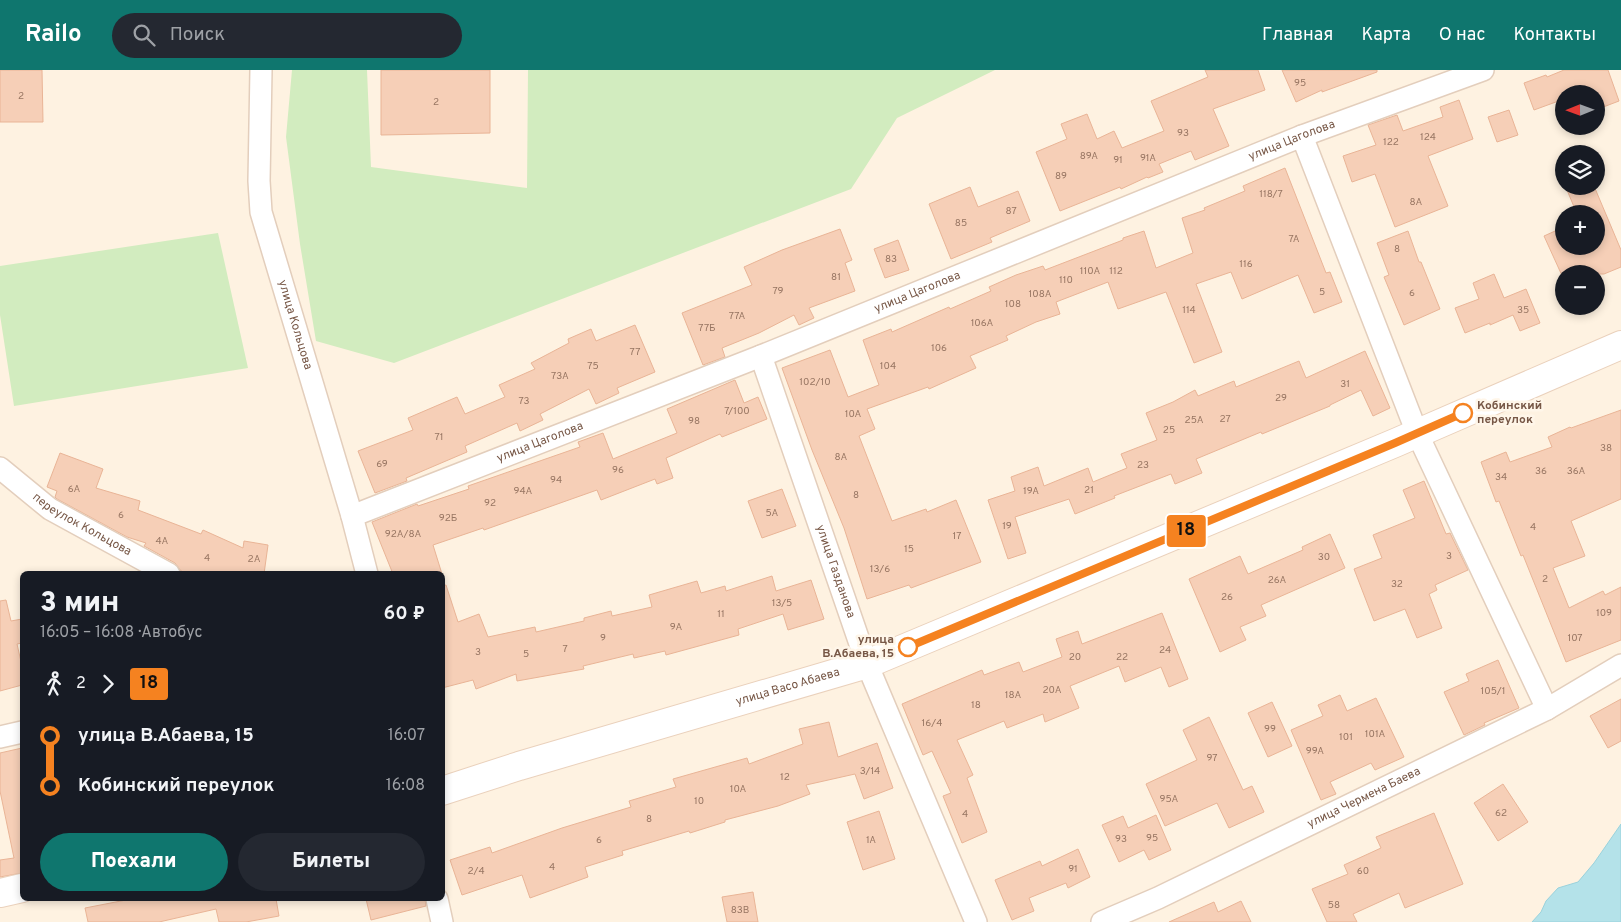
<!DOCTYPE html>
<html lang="ru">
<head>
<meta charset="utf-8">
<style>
  body { margin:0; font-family:Overpass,sans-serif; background:#242831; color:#f1f3f6; height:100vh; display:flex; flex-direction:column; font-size:19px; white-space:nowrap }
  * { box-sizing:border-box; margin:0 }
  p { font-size:16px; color:#9ea1a6 }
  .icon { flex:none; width:28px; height:28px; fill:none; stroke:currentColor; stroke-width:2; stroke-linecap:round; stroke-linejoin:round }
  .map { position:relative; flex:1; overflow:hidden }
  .details { position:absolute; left:20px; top:501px; width:425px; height:330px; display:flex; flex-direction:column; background:#171b24; border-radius:8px; box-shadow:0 2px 8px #0003 }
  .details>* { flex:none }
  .badge { padding:0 10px; border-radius:4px; font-size:18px; line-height:32px }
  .needle { width:32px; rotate:269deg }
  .buttons { position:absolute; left:1555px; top:15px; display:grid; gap:10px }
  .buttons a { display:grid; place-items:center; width:50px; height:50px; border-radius:50%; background:#171b24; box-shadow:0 2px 8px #0003; font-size:25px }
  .map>.badge { position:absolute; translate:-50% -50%; box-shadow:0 0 0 2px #fff }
  .legs { display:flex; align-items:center; gap:8px; height:55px; padding:0 20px; font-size:16px }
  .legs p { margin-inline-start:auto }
  .headline { display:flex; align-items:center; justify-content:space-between; height:85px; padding:0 20px }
  h1 { font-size:28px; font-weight:800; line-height:38px }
  .primary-button { display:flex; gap:10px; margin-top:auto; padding:10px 20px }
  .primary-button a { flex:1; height:58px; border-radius:30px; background:#0f766e; color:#fff; font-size:20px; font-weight:800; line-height:58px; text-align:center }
  .primary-button a+a { background:#242831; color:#f1f3f6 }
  ul { padding:0 20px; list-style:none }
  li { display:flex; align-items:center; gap:18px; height:50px; font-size:19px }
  li i { display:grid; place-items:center; width:8px; height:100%; margin:0 6px; background:currentColor }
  li i::after { content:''; width:12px; height:12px; margin:-6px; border:4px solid; border-radius:50%; background:#171b24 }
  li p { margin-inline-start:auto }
  li:first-child i { background:linear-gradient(#0000 50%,currentColor 0) }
  li:last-child i { background:linear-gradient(currentColor 50%,#0000 0) }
  header { display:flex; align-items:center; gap:30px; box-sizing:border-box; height:70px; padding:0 25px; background:#0f766e; color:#fff }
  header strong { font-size:24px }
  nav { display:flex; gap:28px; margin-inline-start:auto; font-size:18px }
  .search { width:350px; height:45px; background:#242831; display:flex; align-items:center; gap:12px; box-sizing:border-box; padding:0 18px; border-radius:28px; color:#9ea1a6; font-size:19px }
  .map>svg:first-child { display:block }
  .green { fill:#d2ecbf }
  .water { fill:#b4e2e9; stroke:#9ad2dc }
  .building { fill:#f6cfb7; stroke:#e9b496 }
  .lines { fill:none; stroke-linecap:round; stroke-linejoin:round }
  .street-casing { stroke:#e3cebc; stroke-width:24 }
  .secondary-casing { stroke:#ead1bc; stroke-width:30 }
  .street { stroke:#fff; stroke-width:21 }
  .secondary { stroke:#fff; stroke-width:28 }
  .line-1-casing { stroke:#fff; stroke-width:11 }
  .line-1 { stroke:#f58220; stroke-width:8 }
  .stop-1-dot { fill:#fff; stroke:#f58220; stroke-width:2.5 }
  .labels { text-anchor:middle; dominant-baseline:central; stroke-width:5; stroke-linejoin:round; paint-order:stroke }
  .number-label { font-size:10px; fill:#977562 }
  .street-label { font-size:12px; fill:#775746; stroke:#fff6e9 }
  .stop-label { font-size:12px; font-weight:bold; fill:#775746; stroke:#fff6e9; text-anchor:start }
</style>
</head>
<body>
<header>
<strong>Railo</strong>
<div class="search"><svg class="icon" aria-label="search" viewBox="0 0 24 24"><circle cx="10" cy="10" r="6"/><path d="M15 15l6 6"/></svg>Поиск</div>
<nav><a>Главная</a><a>Карта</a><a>О нас</a><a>Контакты</a></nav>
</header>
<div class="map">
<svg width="1621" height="852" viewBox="0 0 1621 852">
  <rect width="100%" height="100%" fill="#fef2e1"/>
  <!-- green -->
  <path class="green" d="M292 0H367L371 97 527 118 528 0H995L897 48 851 119 394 293 316 271 300 174 286 67Z
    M218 163 248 298 14 336 0 245V196Z"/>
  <!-- water -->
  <path class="water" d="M1621 754V852H1532L1541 842 1546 831 1558 818 1578 812 1594 793Z"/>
  <!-- building -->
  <path class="building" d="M0 0H42L43 52H0Z
    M381 0H490V63L381 65Z
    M1205 0H1258L1265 20 1213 39 1229 76 1195 90 1191 81 1159 94 1163 102 1148 108 1147 107 1121 119 1120 117 1060 141 1036 82 1067 69 1061 54 1087 44 1097 69 1114 61 1122 78 1164 61 1151 31 1208 7Z
    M1282 0H1377V2L1322 22V20L1296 32Z
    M1564 0H1608L1619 31 1598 39 1596 34V24H1564V29L1534 40 1524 13 1546 5 1547 7Z
    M1459 30 1473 69 1428 86 1448 136 1395 157 1375 104 1352 112 1343 86 1376 75 1368 55 1397 45 1403 61 1443 47 1440 37Z
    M1509 40 1518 65 1497 72 1488 47Z
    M1285 98 1326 203 1330 202 1342 232 1314 243 1298 205 1242 229 1231 202 1196 214 1222 282 1194 293 1166 222 1118 239 1108 212 1056 232 1060 244 1036 252 1006 266 1008 270 970 286 976 298 929 319 928 317 867 339 875 359 859 366 892 451 926 439 927 442 956 430 981 492 911 518 909 515 867 529 844 458 812 380 782 298 830 280 848 327 879 315 863 270 891 259 892 262 949 237 950 239 991 221 989 217 1016 205 1043 196 1045 200 1123 170V168L1144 161 1156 198 1193 183 1182 148 1205 140 1204 138 1245 121 1243 116Z
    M1576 116H1594L1621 180V197L1604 204H1564V210L1544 166 1564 157V176H1596V144H1577L1567 120Z
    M970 117 978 137 1018 121 1030 151 990 168 992 172 951 189 929 134Z
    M840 159 852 190 845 193 855 221 809 238 814 248 799 255 794 245 759 263 722 278 725 287 703 295 682 243 752 215 744 197 782 180Z
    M1408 161 1419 192H1421L1440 239 1404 255 1384 207 1389 205 1377 173Z
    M898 170 909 200 885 208 874 179Z
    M1494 204 1504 228 1526 219 1540 253 1520 261 1513 245 1490 255V253L1465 263 1455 238 1479 229 1473 213Z
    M635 255 655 302 617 318 619 323 596 334 589 319 540 344 543 350 520 361 517 353 465 376 467 382 406 408 407 411 375 423 358 381 413 360 408 348 457 327 465 344 505 327 499 315 535 299 531 293 569 273 568 269 591 259 596 271Z
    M1365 281 1390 338 1373 346 1361 320 1330 335V336L1262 364 1261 362 1196 389 1202 403 1175 414 1171 404 1114 426 1115 428 1075 444 1069 429 1015 447 1026 483 1008 489 988 430 1015 421 1011 407 1038 397 1044 416 1088 398 1093 412 1127 398 1121 384 1157 370 1146 343 1173 332 1195 320 1198 326 1234 311 1236 317 1299 291 1306 308Z
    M735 310 744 333 758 327 767 349 722 367 720 364 666 388 673 408 657 414 655 409 601 430 597 420 484 460 483 458 433 475 442 504H393L372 452 417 434 418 436 469 419 468 416 580 377 578 372 603 363 613 389 677 363 667 339Z
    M1621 340V429L1571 451 1585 486 1553 498 1569 538 1603 521 1605 525 1621 517V570L1566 592 1523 485 1521 486 1499 431 1496 432 1481 392 1506 382 1510 392 1552 377 1548 367 1570 357 1571 358Z
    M60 383 103 399 96 418 140 431 138 440 201 464 203 460 243 478 244 471 268 475 264 504H188L181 501 175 493 144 476 146 473 127 467 57 429 55 427 57 421 47 417Z
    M1424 411 1446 464 1450 463 1468 500 1435 515 1437 520 1429 524 1442 558 1417 568 1405 539 1374 551 1354 499 1382 488 1373 465 1415 448 1403 420Z
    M782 419 796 456 762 468 748 431Z
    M1330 464 1345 498 1261 535 1266 546 1240 557 1246 570 1220 582 1189 509 1240 486 1248 504 1303 480 1302 477Z
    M772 506 776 521 811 510 824 549 788 560 783 544 738 559 739 565 666 585 665 581 634 588 633 584 583 596 584 599 517 611 516 604 476 619 473 610 442 618V516L446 515 458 552 479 544 488 567 535 557 536 562 584 551V548L611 541 612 546 652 537 649 525 697 511 701 523 725 516 726 521Z
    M6 530 11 551 22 549V573L17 574 22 596V615L0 621V531Z
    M1162 543 1188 609 1169 617 1161 597 1125 612 1119 596 1070 616 1079 638 1045 652 1043 644 1007 658 1004 651 957 670 973 705 967 708 987 762 962 773 943 726 951 723 932 681 923 685 902 634 982 600 984 605 1019 592 1023 602 1062 587 1056 569 1078 561 1082 574Z
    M1498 590 1519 638 1484 653 1485 655 1464 665 1444 622 1469 611 1466 604Z
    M1340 625 1347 641 1376 628 1404 687 1375 700 1371 693 1330 712 1336 724 1321 730 1291 660 1323 646 1318 635Z
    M1621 629V671L1608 678 1590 646Z
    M1272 632 1292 676 1268 687 1248 643Z
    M1209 647 1243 720 1252 716 1264 742 1229 758 1217 733 1165 756 1146 714 1197 690 1183 660Z
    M829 652 838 687 877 673 893 718 864 729 855 704 806 715 810 724 778 736 725 750V752L690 763 689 761 622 781 623 785 585 797 588 807 530 828 522 805 462 825 450 790 490 777 492 783 562 758 631 737 629 731 676 717 673 709 747 688 749 694 803 674 799 659Z
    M22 678V803L0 807V790L14 788 0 721V683Z
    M1503 714 1528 752 1498 771 1474 733Z
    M879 741 895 789 863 800 847 752Z
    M1434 743 1463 814 1405 838 1399 823 1353 844 1357 852H1327L1312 819 1348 804 1344 795 1381 778 1376 767Z
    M1156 745 1171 780 1149 790 1144 780 1119 792 1102 755 1123 746 1128 758Z
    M1078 779 1090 807 1068 818 1066 813 1029 828 1034 841 1012 850 995 810 1040 791 1042 796Z
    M753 822 758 852H727L722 827Z
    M131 829H276L279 846 246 852H219L216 839 159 852H88L85 838Z
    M366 829H425L426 836 371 850Z
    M1241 831 1251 852H1169L1214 832 1218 842Z"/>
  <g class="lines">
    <!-- street casing -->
    <g class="street-casing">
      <g id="street">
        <path id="s1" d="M261 0 259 111 261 142 352 446 367 504"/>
        <path d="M1302 66 1417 363 1547 639"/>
        <path id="s2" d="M761 286 867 594 976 852"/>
        <path id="s3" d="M0 398 50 439 169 504"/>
        <path id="s4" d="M352 446 761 286 1302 66 1483 0"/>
        <path d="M0 667 22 662"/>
        <path d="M437 829 442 852"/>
        <path id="s5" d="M1102 852 1158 828 1547 639 1621 595"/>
      </g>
    </g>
    <!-- secondary casing -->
    <g class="secondary-casing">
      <g id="secondary">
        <path id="s6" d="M442 721 519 696 867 594 1395 373 1621 275"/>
        <path d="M0 823 22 818"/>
      </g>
    </g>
    <!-- street -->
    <use href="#street" class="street"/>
    <!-- secondary -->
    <use href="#secondary" class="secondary"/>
  </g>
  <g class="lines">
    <!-- line-1 casing -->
    <g class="line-1-casing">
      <path id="line-1" d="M908 577 1395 373 1463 343"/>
    </g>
    <!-- line-1 -->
    <use href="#line-1" class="line-1"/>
  </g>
  <!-- markers -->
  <g class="stop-1-dot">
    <circle cx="1463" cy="343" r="9"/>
    <circle cx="908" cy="577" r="9"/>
  </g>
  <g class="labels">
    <!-- number labels -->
    <g class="number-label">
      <text x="1300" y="13">95</text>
      <text x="21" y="26">2</text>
      <text x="436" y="32">2</text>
      <text x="1183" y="63">93</text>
      <text x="1428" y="67">124</text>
      <text x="1391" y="72">122</text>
      <text x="1089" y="86">89А</text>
      <text x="1148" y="88">91А</text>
      <text x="1118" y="90">91</text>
      <text x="1061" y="106">89</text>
      <text x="1271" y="124">118/7</text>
      <text x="1416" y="132">8А</text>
      <text x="1011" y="141">87</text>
      <text x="961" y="153">85</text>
      <text x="1294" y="169">7А</text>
      <text x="1397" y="179">8</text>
      <text x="891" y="189">83</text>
      <text x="1246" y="194">116</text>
      <text x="1090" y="201">110А</text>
      <text x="1116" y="201">112</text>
      <text x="836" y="207">81</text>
      <text x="1066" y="210">110</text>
      <text x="778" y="221">79</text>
      <text x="1322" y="222">5</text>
      <text x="1412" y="223">6</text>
      <text x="1040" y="224">108А</text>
      <text x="1013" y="234">108</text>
      <text x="1189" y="240">114</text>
      <text x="1523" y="240">35</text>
      <text x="737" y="246">77А</text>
      <text x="982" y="253">106А</text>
      <text x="707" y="258">77Б</text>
      <text x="939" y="278">106</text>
      <text x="635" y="282">77</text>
      <text x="593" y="296">75</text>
      <text x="888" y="296">104</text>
      <text x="560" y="306">73А</text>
      <text x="815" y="312">102/10</text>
      <text x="1345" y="314">31</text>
      <text x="1281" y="328">29</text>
      <text x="524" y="331">73</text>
      <text x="737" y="341">7/100</text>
      <text x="853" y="344">10А</text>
      <text x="1225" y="349">27</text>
      <text x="1194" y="350">25А</text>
      <text x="694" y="351">98</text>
      <text x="1169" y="360">25</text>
      <text x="439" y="367">71</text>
      <text x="1606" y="378">38</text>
      <text x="841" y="387">8А</text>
      <text x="382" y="394">69</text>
      <text x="1143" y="395">23</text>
      <text x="618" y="400">96</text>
      <text x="1541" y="401">36</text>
      <text x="1576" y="401">36А</text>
      <text x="1501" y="407">34</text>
      <text x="556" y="410">94</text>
      <text x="74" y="419">6А</text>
      <text x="1089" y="420">21</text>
      <text x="523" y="421">94А</text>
      <text x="1031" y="421">19А</text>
      <text x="856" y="425">8</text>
      <text x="490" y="433">92</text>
      <text x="772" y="443">5А</text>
      <text x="121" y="445">6</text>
      <text x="448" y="448">92Б</text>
      <text x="1007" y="456">19</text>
      <text x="1533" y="457">4</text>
      <text x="403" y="464">92А/8А</text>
      <text x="957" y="466">17</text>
      <text x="162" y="471">4А</text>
      <text x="909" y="479">15</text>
      <text x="1449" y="486">3</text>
      <text x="1324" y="487">30</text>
      <text x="207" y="488">4</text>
      <text x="254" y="489">2А</text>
      <text x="880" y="499">13/6</text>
      <text x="1545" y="509">2</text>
      <text x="1277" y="510">26А</text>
      <text x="1397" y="514">32</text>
      <text x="1227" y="527">26</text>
      <text x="782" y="533">13/5</text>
      <text x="1604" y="543">109</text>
      <text x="721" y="544">11</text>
      <text x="676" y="557">9А</text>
      <text x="603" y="568">9</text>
      <text x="1575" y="568">107</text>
      <text x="565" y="579">7</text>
      <text x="1165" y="580">24</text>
      <text x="478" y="582">3</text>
      <text x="526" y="584">5</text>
      <text x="1075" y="587">20</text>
      <text x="1122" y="587">22</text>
      <text x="1052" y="620">20А</text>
      <text x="1493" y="621">105/1</text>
      <text x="1013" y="625">18А</text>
      <text x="976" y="635">18</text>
      <text x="932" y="653">16/4</text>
      <text x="1270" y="659">99</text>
      <text x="1375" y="664">101А</text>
      <text x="1346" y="667">101</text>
      <text x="1315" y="681">99А</text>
      <text x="1212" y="688">97</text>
      <text x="870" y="701">3/14</text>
      <text x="785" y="707">12</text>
      <text x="738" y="719">10А</text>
      <text x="1169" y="729">95А</text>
      <text x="699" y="731">10</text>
      <text x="1501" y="743">62</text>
      <text x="965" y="744">4</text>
      <text x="649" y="749">8</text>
      <text x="1152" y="768">95</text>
      <text x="1121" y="769">93</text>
      <text x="599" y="770">6</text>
      <text x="871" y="770">1А</text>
      <text x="552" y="797">4</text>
      <text x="1073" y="799">91</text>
      <text x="476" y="801">2/4</text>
      <text x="1363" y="801">60</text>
      <text x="1334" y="835">58</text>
      <text x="740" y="840">83В</text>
    </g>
    <!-- street labels -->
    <g class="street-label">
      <text stroke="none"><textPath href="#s4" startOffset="1012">улица Цаголова</textPath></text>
      <text stroke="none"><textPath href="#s4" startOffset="608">улица Цаголова</textPath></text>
      <text stroke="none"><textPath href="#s1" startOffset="260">улица Кольцова</textPath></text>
      <text stroke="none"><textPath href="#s4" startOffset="202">улица Цаголова</textPath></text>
      <text stroke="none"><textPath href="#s3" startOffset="100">переулок Кольцова</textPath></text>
      <text stroke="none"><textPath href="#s2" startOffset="228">улица Газданова</textPath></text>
      <text stroke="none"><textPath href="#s6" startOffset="361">улица Васо Абаева</textPath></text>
      <text stroke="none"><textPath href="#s5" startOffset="290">улица Чермена Баева</textPath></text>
    </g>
    <!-- stop labels -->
    <g class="stop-label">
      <text x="1477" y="336">Кобинский<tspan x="1477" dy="14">переулок</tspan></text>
      <text x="894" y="570" text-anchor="end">улица<tspan x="894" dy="14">В.Абаева, 15</tspan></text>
    </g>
  </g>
</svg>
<div class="buttons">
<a><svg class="needle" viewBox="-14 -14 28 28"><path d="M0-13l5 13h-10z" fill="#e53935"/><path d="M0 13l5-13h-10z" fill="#9ea1a6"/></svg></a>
<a><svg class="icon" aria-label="layers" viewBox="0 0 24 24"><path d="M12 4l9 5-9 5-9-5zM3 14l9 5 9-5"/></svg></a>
<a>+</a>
<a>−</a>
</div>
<b class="badge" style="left:1186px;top:461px;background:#f58220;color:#111">18</b>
<section class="details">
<div class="headline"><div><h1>3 мин</h1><p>16:05 – 16:08 · Автобус</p></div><b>60 ₽</b></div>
<div class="legs"><svg class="icon" aria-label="walk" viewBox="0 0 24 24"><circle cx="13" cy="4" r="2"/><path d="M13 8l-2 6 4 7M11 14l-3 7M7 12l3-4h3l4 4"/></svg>2<svg class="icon" aria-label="forward" viewBox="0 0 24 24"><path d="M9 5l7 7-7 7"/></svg><b class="badge" style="background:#f58220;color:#111">18</b></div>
<ul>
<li><i style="color:#f58220"></i><b>улица В.Абаева, 15</b><p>16:07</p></li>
<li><i style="color:#f58220"></i><b>Кобинский переулок</b><p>16:08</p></li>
</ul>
<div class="primary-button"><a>Поехали</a><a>Билеты</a></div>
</section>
</div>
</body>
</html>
